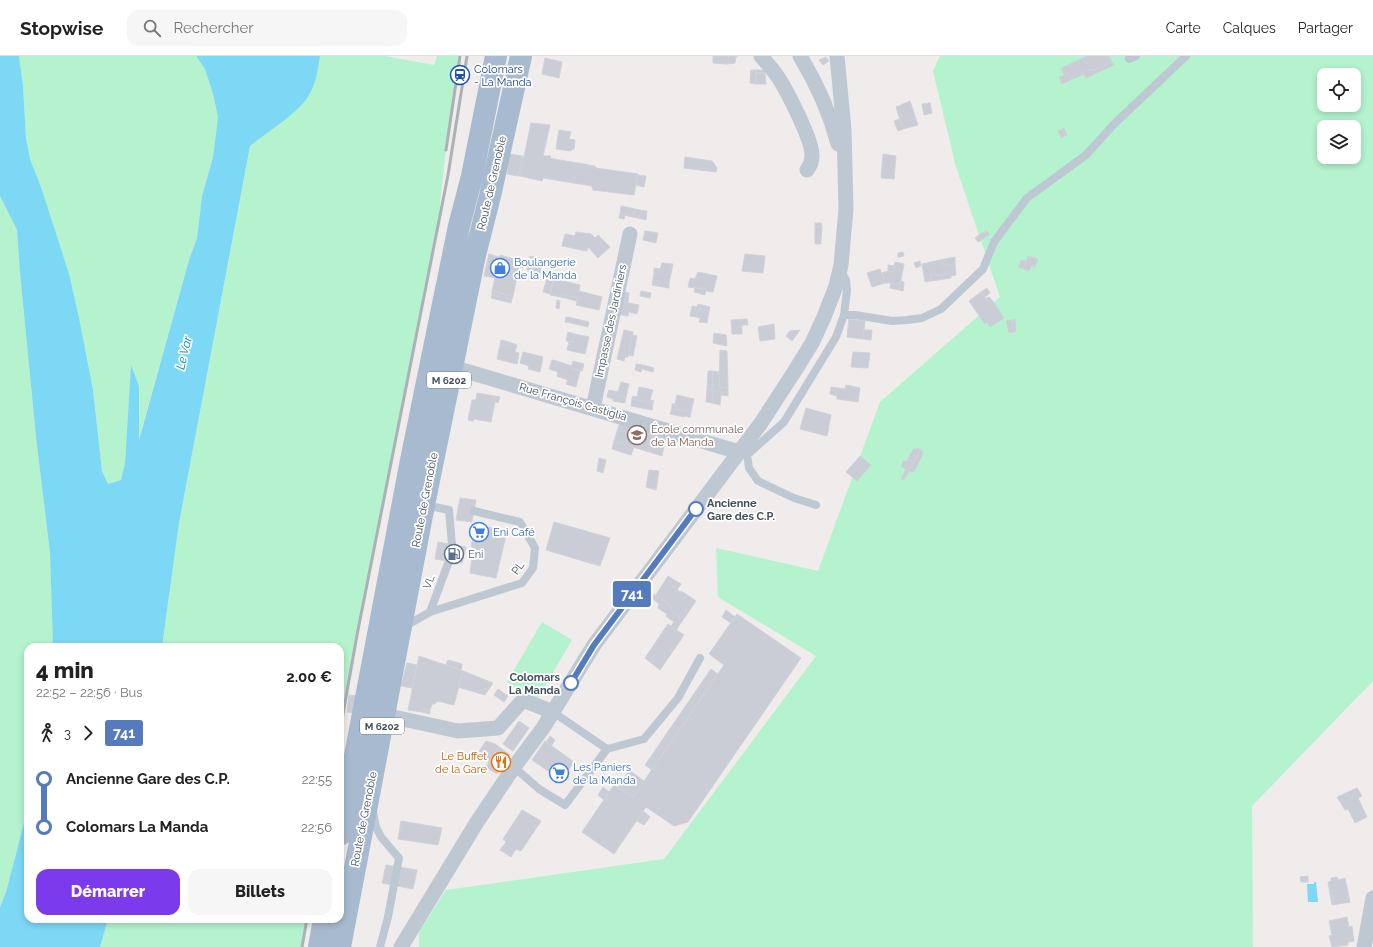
<!DOCTYPE html>
<html lang="fr">
<head>
<meta charset="utf-8">
<style>
  body { margin:0; font-family:Raleway,sans-serif; background:#f6f6f6; color:#222; height:100vh; display:flex; flex-direction:column; font-size:15px; white-space:nowrap }
  * { box-sizing:border-box; margin:0 }
  p { font-size:13px; color:#767676 }
  .icon { flex:none; width:22px; height:22px; fill:none; stroke:currentColor; stroke-width:2; stroke-linecap:round; stroke-linejoin:round }
  .map { position:relative; flex:1; overflow:hidden }
  .details { position:absolute; left:24px; top:587px; width:320px; height:280px; display:flex; flex-direction:column; background:#fff; border-radius:12px; box-shadow:0 2px 6px #0003 }
  .details>* { flex:none }
  .badge { padding:0 8px; border-radius:3px; font-size:14px; line-height:26px }
  .tools { position:absolute; left:1317px; top:12px; display:grid; gap:8px }
  .tools a { display:grid; place-items:center; width:44px; height:44px; border-radius:8px; background:#fff; box-shadow:0 2px 6px #0003; font-size:20px }
  .map>.badge { position:absolute; translate:-50% -50%; box-shadow:0 0 0 2px #fff }
  .legs { display:flex; align-items:center; gap:6px; height:44px; padding:0 12px; font-size:13px }
  .legs p { margin-inline-start:auto }
  .head { display:flex; align-items:center; justify-content:space-between; height:68px; padding:0 12px }
  h1 { font-size:22px; font-weight:800; line-height:30px }
  .action { display:flex; gap:8px; margin-top:auto; padding:8px 12px }
  .action a { flex:1; height:46px; border-radius:12px; background:#7c3aed; color:#fff; font-size:16px; font-weight:800; line-height:46px; text-align:center }
  .action a+a { background:#f6f6f6; color:#222 }
  ul { padding:0 12px; list-style:none }
  li { display:flex; align-items:center; gap:14px; height:48px; font-size:15px }
  li i { display:grid; place-items:center; width:6px; height:100%; margin:0 5px; background:currentColor }
  li i::after { content:''; width:10px; height:10px; margin:-5px; border:3px solid; border-radius:50%; background:#fff }
  li p { margin-inline-start:auto }
  li:first-child i { background:linear-gradient(#0000 50%,currentColor 0) }
  li:last-child i { background:linear-gradient(currentColor 50%,#0000 0) }
  header { display:flex; align-items:center; gap:24px; box-sizing:border-box; height:56px; padding:0 20px; background:#fff; border-bottom:1px solid #e0e0e0 }
  header strong { font-size:19px }
  nav { display:flex; gap:22px; margin-inline-start:auto; font-size:14px }
  .search { width:280px; height:36px; background:#f6f6f6; display:flex; align-items:center; gap:10px; box-sizing:border-box; padding:0 14px; border-radius:12px; color:#767676; font-size:15px }
  .map>svg:first-child { display:block }
  .green { fill:#b4f3ce; fill-rule:evenodd }
  .water { fill:#7cd8f5 }
  .building { fill:#cacdd5; stroke:#cfd2d9 }
  .lines { fill:none; stroke-linecap:round; stroke-linejoin:round }
  .lane { stroke:#bdc8d3; stroke-width:8 }
  .street { stroke:#bdc8d3; stroke-width:15 }
  .primary { stroke:#a8bacf; stroke-width:22 }
  .rail { stroke:#adb1b7; stroke-width:3 }
  .line-1-casing { stroke:#fff; stroke-width:9 }
  .line-1 { stroke:#567bbd; stroke-width:6 }
  .stop-1-dot { fill:#fff; stroke:#567bbd; stroke-width:2 }
  .labels { text-anchor:middle; dominant-baseline:central; stroke-width:3.5; stroke-linejoin:round; paint-order:stroke }
  .shield { fill:#fff; stroke:#7b848c; stroke-width:1 }
  .shield-label { font-size:10px; font-weight:bold; fill:#424f5b }
  .transit-label { font-size:11px; fill:#164399; stroke:#fff; text-anchor:start }
  .street-label { font-size:11px; fill:#424f5b; stroke:#fff }
  .shop-label { font-size:11px; fill:#366cbe; stroke:#fff; text-anchor:start }
  .education-label { font-size:11px; fill:#785e54; stroke:#fff; text-anchor:start }
  .stop-label { font-size:11px; font-weight:bold; fill:#424f5b; stroke:#fff; text-anchor:start }
  .service-label { font-size:11px; fill:#4e5e75; stroke:#fff; text-anchor:start }
  .food-label { font-size:11px; fill:#c56008; stroke:#fff; text-anchor:end }
  .water-label { font-size:12px; font-style:italic; fill:#0180a9; stroke:#fff }
</style>
</head>
<body>
<header>
<strong>Stopwise</strong>
<div class="search"><svg class="icon" aria-label="search" viewBox="0 0 24 24"><circle cx="10" cy="10" r="6"/><path d="M15 15l6 6"/></svg>Rechercher</div>
<nav><a>Carte</a><a>Calques</a><a>Partager</a></nav>
</header>
<div class="map">
<svg width="1373" height="891" viewBox="0 0 1373 891">
  <rect width="100%" height="100%" fill="#efeceb"/>
  <!-- green -->
  <path class="green" d="M19 0H196L205 13 213 38 218 61 213 101 202 140 197 182 189 204 138 386 139 330 131 310 125 407 121 424 108 428 102 415 93 334 41 131 30 103 26 82 23 30Z
    M320 0H385L434 9 437 0H460L447 82 439 158 357 579 340 675V591H162L179 467 250 90 297 53 317 18Z
    M940 0H1373V625L1252 750 1253 891H419V876L446 834 664 803 816 600 718 541 716 492 818 515 880 346 1000 241 956 111 933 15ZM1324 19H1354V49H1324ZM1324 71H1354V101H1324Z
    M0 140 17 174 20 217 36 381 50 497 53 591H28V752L6 836 0 851Z
    M542 566 572 584 538 642 507 626Z
    M108 863H307L302 891H100Z"/>
  <!-- water -->
  <path class="water" d="M0 0H19L23 30 26 82 30 103 41 131 69 218 79 262 93 334 102 415 108 428 121 424 125 407 131 309 139 330V384L189 204 197 182 202 140 213 101 218 61 213 38 205 13 196 0H320C318 14 316 27 309 39 299 57 267 76 250 90L179 467 162 591H53L50 497 36 381 20 217 17 174 0 140Z
    M28 752V863H108L100 891H0V851L6 836Z
    M1314 826H1316L1318 846H1308L1307 828H1314Z"/>
  <!-- building -->
  <path class="building" d="M713 0H738H736L735 7 727 8 713 7Z
    M1087 0H1109L1112 6 1091 15 1090 13 1071 22 1069 17 1064 19 1061 12Z
    M826 1 829 5 823 9 819 4Z
    M545 2 562 6 559 22 542 18Z
    M1112 6 1114 9 1086 22 1084 18 1062 28 1059 21 1069 17 1071 22 1090 13 1091 15Z
    M751 14H756V28L750 27Z
    M756 14H765V17H756Z
    M756 17H765L766 28H756Z
    M910 45 918 69 903 73 896 51Z
    M930 47 932 57 924 59 922 48Z
    M900 63 903 73 898 75 894 65Z
    M531 67 550 69 543 100H551L550 102 554 103 595 110 596 112 638 118 634 139 593 134 592 130 543 122 542 125 520 120Z
    M1064 72 1067 79 1061 82 1058 75Z
    M559 74 571 76 569 83 575 84 574 93H572L571 95 556 93Z
    M509 98 522 100 518 120 507 118Z
    M883 98 896 100 894 123 881 122Z
    M522 100 524 101 520 120H518Z
    M685 101 712 105 717 112 716 116 684 112Z
    M638 119 646 120 644 131 636 129Z
    M621 150 635 153 633 161 620 158Z
    M635 153 640 154 638 162 633 161Z
    M640 154 647 155 646 164 638 162Z
    M620 158 625 159 624 163 619 162Z
    M815 167H821L822 171H815Z
    M815 171H822L821 183 815 182Z
    M645 175 658 177 656 187 643 184Z
    M987 175 990 178 978 186 975 182 983 176V177Z
    M576 176 591 178 595 182 598 179 610 191 598 202 588 191 587 195 562 190 565 178 575 180Z
    M815 182 821 183V188H815Z
    M903 196 904 200 898 201V197Z
    M489 198 499 201 495 222 484 220Z
    M745 198 765 200 763 217 742 215Z
    M500 199 521 205V206L524 207 523 212 519 211 513 240 492 235Z
    M530 200 543 203 540 217 527 214Z
    M1028 200 1038 203 1035 211 1031 210 1029 215 1023 213Z
    M955 201V208L941 210 940 204Z
    M940 204 941 210 955 208 956 219 951 220 950 217 938 220 937 218 931 219V225L925 226 922 208Z
    M1021 204 1026 205 1023 213 1018 211Z
    M920 205 921 210 916 212 914 207Z
    M895 206 904 208 899 234 890 232 891 227H885L882 217 888 215 893 216Z
    M662 207 673 208 669 227 653 224 654 217 659 218Z
    M888 209 895 210 893 216 888 215Z
    M654 212 661 213 659 218 654 217Z
    M880 213 885 227 872 231 867 217Z
    M698 216 717 220 713 236 706 235V233L688 231 690 222 695 223Z
    M950 217 951 222 931 225V219L937 218 938 220Z
    M547 222 553 223 550 238 543 236Z
    M554 223 580 229 579 235 602 241 599 254 576 249 578 242 562 238 561 241 550 239Z
    M653 224 669 227V232L652 229Z
    M901 225 904 226 903 235 899 234Z
    M695 231 706 233 705 239 694 236Z
    M987 232 990 237 985 241 981 236Z
    M492 235 513 240 512 243 492 239Z
    M621 235 629 237 628 247 639 249 637 258 629 256 628 260 616 258Z
    M641 235 651 237 650 242 640 240Z
    M981 236 988 246 992 244 1004 262 990 271 987 266 985 268 969 245Z
    M562 238 578 242 577 245 561 241Z
    M492 239 512 243 511 247 491 242Z
    M989 241 992 244 988 246 986 242Z
    M557 244 560 245 559 253 556 252Z
    M698 248 710 251 709 255 699 253 696 261 690 260 692 250 697 251Z
    M699 253 709 255 707 267 699 266 700 262 696 261Z
    M566 261 572 262 571 267 565 266Z
    M572 262 589 266 588 271 571 267Z
    M747 263 748 269H742V278H732L731 264Z
    M849 263 865 265 863 283 847 281Z
    M1015 263 1016 275 1014 276 1012 264Z
    M1012 264 1014 276 1009 277 1006 265Z
    M774 268 775 283 760 285 758 271Z
    M624 274 633 276 628 301H625L624 305 617 303Z
    M800 274 792 285 786 280 790 275Z
    M864 274H872L871 284 863 283Z
    M568 276 575 278 573 286 566 285Z
    M714 277 726 279 727 290 713 287Z
    M575 278 589 281 585 298 567 294 569 286H573Z
    M632 279 637 280 633 300 628 299Z
    M501 284 509 286 508 290 500 289Z
    M509 286 517 289 515 296 519 297 517 308 497 303 500 289 508 290Z
    M720 294 727 295 728 332 719 331Z
    M523 296 543 301 540 316 528 313 529 310 520 307Z
    M853 296 870 297 868 312 851 311Z
    M552 304 557 305 555 315 549 313Z
    M557 305 572 310 571 312 580 315 576 331 566 328 568 324 557 320 558 316 555 315Z
    M573 305 584 308 582 315 571 312Z
    M636 308 643 309 641 316 635 314Z
    M643 309 654 312 653 316 642 313Z
    M708 315H712L713 334 707 333Z
    M712 315 720 316 719 331 728 332V337L713 334Z
    M621 326 629 328 626 341 608 337 609 334 618 336Z
    M846 329 860 332 858 346 837 343V340L830 338 831 331 845 333Z
    M639 331 653 334 650 344 654 345 653 347 632 343 633 340 637 341Z
    M707 333 713 334V347L706 346Z
    M713 334 728 337V340L721 339 720 349 713 347Z
    M477 337 500 341 498 347 495 346 491 366 474 363 473 365 468 364 472 344H476Z
    M608 337 626 341 625 347 613 345V343L607 341Z
    M677 339 694 343 691 356 672 352V348H675Z
    M632 343 653 347 652 354 631 350Z
    M672 352 691 356 690 361 685 360 684 361 670 358Z
    M806 352 831 359 827 380 800 373Z
    M620 366 666 381 662 400 614 385Z
    M614 385 634 391 631 399 612 393Z
    M914 392 920 396 913 406 908 403Z
    M917 392 923 395V398L914 416H911L908 415 920 396 916 394Z
    M860 400 871 409 857 425 846 416Z
    M599 402 606 404 603 417 597 415Z
    M908 403 913 406 908 415 901 410 904 404 906 406Z
    M906 413 909 415 904 424 901 423Z
    M649 414 659 415 656 434 646 431Z
    M460 442 476 444 472 466 456 464Z
    M554 466 610 482 600 510 546 494Z
    M477 469 507 475 496 522 470 517 473 492 471 490Z
    M438 486 466 491 462 507 435 503Z
    M668 520 681 528 677 534 681 536H683L696 545 683 564 670 554 672 551 656 539Z
    M654 538 672 551 670 554 683 564 676 574 671 570 674 566 666 560 667 558 658 552 659 548 652 542Z
    M726 554 735 561 731 567 722 561Z
    M737 558 801 602 688 766 674 770 646 751 614 798 582 776 614 729 633 741 724 609 709 598Z
    M668 568 684 579 660 614 645 602Z
    M419 600 463 615 454 649 437 645 435 648H432L430 654 423 653 422 656 408 654Z
    M448 604 462 608 461 614 446 609Z
    M407 607 417 609 412 632 401 630Z
    M711 613 718 618 652 714 645 709Z
    M463 615 493 627 485 639 458 631Z
    M498 633 508 640 504 646 494 639Z
    M349 639 356 640 353 657 347 656Z
    M423 653 430 654V658L422 656Z
    M519 665 529 672 513 695 503 688Z
    M550 680 555 684 551 690 546 686Z
    M486 685 495 688 499 691 489 706 476 700Z
    M545 685 574 706 561 724 532 704Z
    M499 691 510 699 505 706 500 702 498 705 503 710 500 714 489 706Z
    M500 702 505 706 503 710 498 705Z
    M489 706 500 714 497 718 486 711Z
    M629 714 644 725 633 741 618 731Z
    M603 731 609 736 604 744 598 739Z
    M1357 732 1362 740 1358 742 1367 761 1355 767 1348 753 1345 754 1337 741Z
    M522 754 541 765 521 795 516 793 511 801 500 794 506 786 503 783Z
    M643 755 650 761 644 769 637 765Z
    M401 765 442 772 438 789 398 783Z
    M386 809 417 814 413 833 382 827Z
    M1308 820V826H1301L1300 821Z
    M1337 821 1338 824 1345 822 1350 846 1332 849 1328 826 1331 825V822Z
    M1332 834 1334 845 1332 849 1330 837Z
    M1347 861 1349 871 1352 870 1354 885 1348 886V889L1332 891 1329 880 1332 879 1329 865Z"/>
  <g class="lines">
    <!-- lane -->
    <path class="lane" d="M1129 3 1136 0
      M844 259H855L892 265 907 264 922 262 941 253 983 213 994 186 1027 142 1086 99 1114 68 1186 0
      M747 399 784 366 836 281 844 259 847 234 846 224 841 215
      M747 399 749 412 758 425 794 442 816 449
      M425 449 449 454 452 489
      M430 556 449 505
      M404 571 430 556 522 527 533 512 535 492 520 466 474 455
      M553 656 607 693
      M514 711 539 733 565 749 607 693 644 683 678 642 700 602
      M373 756 376 771 381 781 399 802 388 861 380 891"/>
    <!-- street -->
    <path class="street" d="M761 0C767 7 773 14 778 21 787 35 813 85 812 100 812 105 810 110 807 114
      M800 0C817 28 830 57 838 88
      M452 311 739 396
      M593 352 630 178
      M384 659 458 675 498 672 523 644 553 656
      M401 891 477 766 514 711 543 672 594 589 761 367 796 313 812 287 824 261 836 230 841 209 846 153 844 74 837 0
      M1364 891 1373 842"/>
    <!-- primary -->
    <path class="primary" d="M340 779 411 404 459 170 472 120 496 0
      M319 891 324 863
      M340 891 424 449 475 199 490 140 521 0"/>
    <!-- rail -->
    <path class="rail" d="M446 94 460 0
      M340 675 357 579 448 119 467 0
      M302 891 307 863"/>
  </g>
  <g class="lines">
    <!-- line-1 casing -->
    <g class="line-1-casing">
      <path id="line-1" d="M571 627 594 589 696 453"/>
    </g>
    <!-- line-1 -->
    <use href="#line-1" class="line-1"/>
  </g>
  <!-- icons -->
  <defs>
    <g id="station-ring" transform="scale(1)"><circle r="9.5" fill="#fff" stroke="#1a4fb4" stroke-width="1.5"/><path d="M-3-6H3Q5-6 5-4V2Q5 4 3 4L4.5 6H3L1.5 4h-3L-3 6H-4.5L-3 4Q-5 4-5 2V-4Q-5-6-3-6ZM-3.5-4v3h7v-3ZM-3.5 1v1.5H-2V1ZM2 1v1.5H3.5V1Z" fill="#1a4fb4"/></g>
    <g id="shop-ring" transform="scale(1)"><circle r="9.5" fill="#fff" stroke="#3f7fe0" stroke-width="1.5"/><path d="M-5-2.5h2.3a2.7 3.5 0 0 1 5.4 0H5L5.5 6h-11ZM-1.5-2.5h3a1.5 2.3 0 0 0-3 0Z" fill="#3f7fe0"/></g>
    <g id="school-ring" transform="scale(1)"><circle r="9.5" fill="#fff" stroke="#8d6e63" stroke-width="1.5"/><path d="M0-5L7-2L0 1L-7-2ZM-4 1L0 2.5L4 1V4Q0 6-4 4Z" fill="#8d6e63"/></g>
    <g id="supermarket-ring" transform="scale(1)"><circle r="9.5" fill="#fff" stroke="#3f7fe0" stroke-width="1.5"/><path d="M-6-5.5h2.5l.6 2H6L4.5 2H-2.5L-4.4-4H-6ZM-1.5 3.2a1.3 1.3 0 1 0 .1 0ZM3 3.2a1.3 1.3 0 1 0 .1 0Z" fill="#3f7fe0"/></g>
    <g id="fuel-ring" transform="scale(1)"><circle r="9.5" fill="#fff" stroke="#5c6f8a" stroke-width="1.5"/><path d="M-5.5-6h7V0h2V4h1.3V-2.5L3-4.5l.8-.8L6-3V5H2.5V1h-1V6h-7ZM-4.2-4.7v3.2H.2V-4.7Z" fill="#5c6f8a"/></g>
    <g id="restaurant-ring" transform="scale(1)"><circle r="9.5" fill="#fff" stroke="#e8710a" stroke-width="1.5"/><path d="M-5-6h1v4h1v-4h1v4h1v-4h1v5L-1.5 .5V6h-2V.5L-5-1ZM5-6V6H3V1.5H1.5Q1.5-4 5-6Z" fill="#e8710a"/></g>
  </defs>
  <g fill-rule="evenodd">
    <use href="#station-ring" x="460" y="19"/>
    <use href="#shop-ring" x="500" y="212"/>
    <use href="#school-ring" x="637" y="379"/>
    <use href="#supermarket-ring" x="479" y="476"/>
    <use href="#fuel-ring" x="454" y="498"/>
    <use href="#restaurant-ring" x="501" y="706"/>
    <use href="#supermarket-ring" x="559" y="717"/>
  </g>
  <!-- markers -->
  <g class="stop-1-dot">
    <circle cx="696" cy="453" r="7"/>
    <circle cx="571" cy="627" r="7"/>
  </g>
  <g class="labels">
    <!-- shield labels -->
    <g class="shield">
      <rect x="427" y="316" width="44" height="16" rx="3"/>
      <rect x="360" y="662" width="44" height="16" rx="3"/>
    </g>
    <g class="shield-label">
      <text x="449" y="324">M 6202</text>
      <text x="382" y="670">M 6202</text>
    </g>
    <!-- transit labels -->
    <g class="transit-label">
      <text x="474" y="13">Colomars<tspan x="474" dy="13">- La Manda</tspan></text>
    </g>
    <!-- street labels -->
    <g class="street-label">
      <text transform="translate(492 127) rotate(-77)">Route de Grenoble</text>
      <text transform="translate(611 265) rotate(-78)">Impasse des Jardiniers</text>
      <text transform="translate(573 346) rotate(16)">Rue François Castiglia</text>
      <text transform="translate(425 444) rotate(-79)">Route de Grenoble</text>
      <text transform="translate(518 512) rotate(-54)">PL</text>
      <text transform="translate(429 526) rotate(-70)">VL</text>
      <text transform="translate(364 763) rotate(-79)">Route de Grenoble</text>
    </g>
    <!-- shop labels -->
    <g class="shop-label">
      <text x="514" y="206">Boulangerie<tspan x="514" dy="13">de la Manda</tspan></text>
      <text x="493" y="476">Eni Café</text>
      <text x="573" y="711">Les Paniers<tspan x="573" dy="13">de la Manda</tspan></text>
    </g>
    <!-- education labels -->
    <g class="education-label">
      <text x="651" y="373">École communale<tspan x="651" dy="13">de la Manda</tspan></text>
    </g>
    <!-- stop labels -->
    <g class="stop-label">
      <text x="707" y="447">Ancienne<tspan x="707" dy="13">Gare des C.P.</tspan></text>
      <text x="560" y="621" text-anchor="end">Colomars<tspan x="560" dy="13">La Manda</tspan></text>
    </g>
    <!-- service labels -->
    <g class="service-label">
      <text x="468" y="498">Eni</text>
    </g>
    <!-- food labels -->
    <g class="food-label">
      <text x="487" y="700">Le Buffet<tspan x="487" dy="13">de la Gare</tspan></text>
    </g>
    <!-- water labels -->
    <g class="water-label">
      <text transform="translate(184 297) rotate(-77)">Le Var</text>
    </g>
  </g>
</svg>
<div class="tools">
<a><svg class="icon" aria-label="locate" viewBox="0 0 24 24"><circle cx="12" cy="12" r="6"/><path d="M12 2v4M12 18v4M2 12h4M18 12h4"/></svg></a>
<a><svg class="icon" aria-label="layers" viewBox="0 0 24 24"><path d="M12 4l9 5-9 5-9-5zM3 14l9 5 9-5"/></svg></a>
</div>
<b class="badge" style="left:632px;top:538px;background:#567bbd;color:#fff">741</b>
<section class="details">
<div class="head"><div><h1>4 min</h1><p>22:52 – 22:56 · Bus</p></div><b>2.00 €</b></div>
<div class="legs"><svg class="icon" aria-label="walk" viewBox="0 0 24 24"><circle cx="13" cy="4" r="2"/><path d="M13 8l-2 6 4 7M11 14l-3 7M7 12l3-4h3l4 4"/></svg>3<svg class="icon" aria-label="forward" viewBox="0 0 24 24"><path d="M9 5l7 7-7 7"/></svg><b class="badge" style="background:#567bbd;color:#fff">741</b></div>
<ul>
<li><i style="color:#567bbd"></i><b>Ancienne Gare des C.P.</b><p>22:55</p></li>
<li><i style="color:#567bbd"></i><b>Colomars La Manda</b><p>22:56</p></li>
</ul>
<div class="action"><a>Démarrer</a><a>Billets</a></div>
</section>
</div>
</body>
</html>
